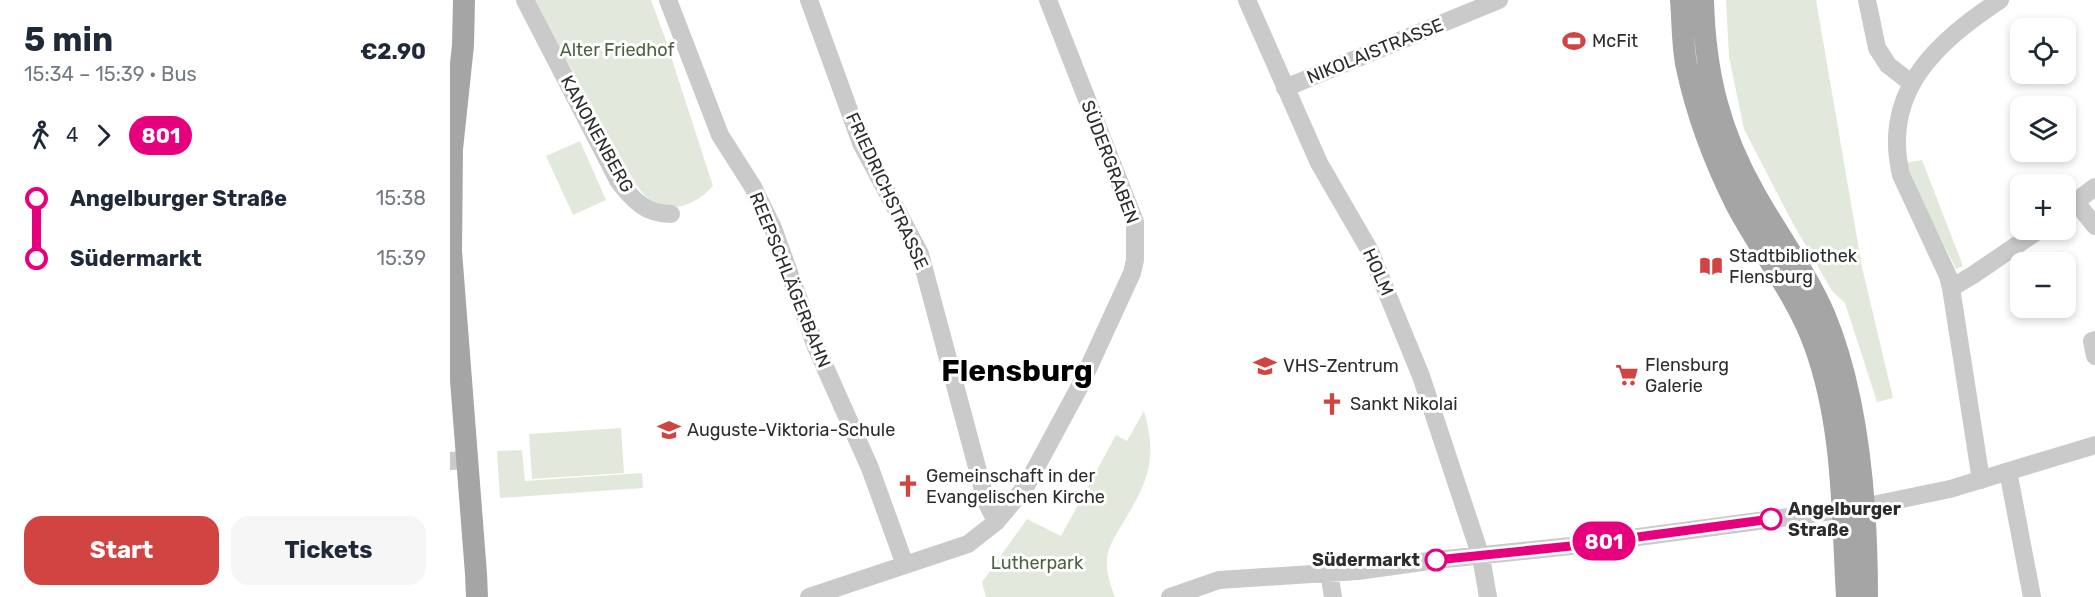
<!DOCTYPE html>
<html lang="en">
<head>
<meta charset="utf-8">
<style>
  body { margin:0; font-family:Rubik,sans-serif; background:#f6f6f7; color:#1f2937; height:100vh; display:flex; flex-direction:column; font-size:22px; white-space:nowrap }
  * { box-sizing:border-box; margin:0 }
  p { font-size:20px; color:#747a83 }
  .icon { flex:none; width:33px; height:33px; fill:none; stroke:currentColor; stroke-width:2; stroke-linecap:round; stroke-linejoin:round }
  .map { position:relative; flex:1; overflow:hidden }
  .drawer { display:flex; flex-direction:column; background:#fff; width:450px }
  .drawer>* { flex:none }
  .badge { padding:0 12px; border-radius:20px; font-size:21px; line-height:39px }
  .fabs { position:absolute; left:1560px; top:18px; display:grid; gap:12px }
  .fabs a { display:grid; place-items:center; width:66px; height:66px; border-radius:12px; background:#fff; box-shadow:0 3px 9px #0003; font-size:30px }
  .map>.badge { position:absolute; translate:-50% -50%; box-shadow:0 0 0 3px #fff }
  .legs { display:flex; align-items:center; gap:9px; height:66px; padding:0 24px; font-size:20px }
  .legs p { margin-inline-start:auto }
  .summary { display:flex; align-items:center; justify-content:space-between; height:102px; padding:0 24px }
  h1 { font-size:33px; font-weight:700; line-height:45px }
  .button { display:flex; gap:12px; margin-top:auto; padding:12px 24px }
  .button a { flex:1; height:69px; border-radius:18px; background:#d14442; color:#fff; font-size:24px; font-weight:700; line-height:69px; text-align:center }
  .button a+a { background:#f6f6f7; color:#1f2937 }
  ul { padding:0 24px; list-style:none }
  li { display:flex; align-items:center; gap:21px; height:60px; font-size:22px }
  li i { display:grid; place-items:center; width:9px; height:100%; margin:0 8px; background:currentColor }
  li i::after { content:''; width:15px; height:15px; margin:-8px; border:4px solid; border-radius:50%; background:#fff }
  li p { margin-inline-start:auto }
  li:first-child i { background:linear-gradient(#0000 50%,currentColor 0) }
  li:last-child i { background:linear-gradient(currentColor 50%,#0000 0) }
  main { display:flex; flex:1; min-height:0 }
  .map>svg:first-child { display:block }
  .green { fill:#e2e9dc }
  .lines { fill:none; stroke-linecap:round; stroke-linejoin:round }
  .minor { stroke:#cacaca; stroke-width:18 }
  .major { stroke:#a5a5a5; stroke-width:22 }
  .line-1-casing { stroke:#fff; stroke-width:14 }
  .line-1 { stroke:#e6007e; stroke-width:9 }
  .stop-1-dot { fill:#fff; stroke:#e6007e; stroke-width:3 }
  .labels { text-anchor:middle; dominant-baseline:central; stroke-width:6; stroke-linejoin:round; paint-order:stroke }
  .poi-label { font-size:18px; fill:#2d2d2d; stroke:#fff; text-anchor:start }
  .park-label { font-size:18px; fill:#4d633f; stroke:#fff }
  .street-label { font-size:18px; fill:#2d2d2d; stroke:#fff }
  .stop-label { font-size:18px; font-weight:bold; fill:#2d2d2d; stroke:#fff; text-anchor:start }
  .town-label { font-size:30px; font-weight:bold; fill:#000; stroke:#fff }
</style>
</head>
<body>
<main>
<section class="drawer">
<div class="summary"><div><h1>5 min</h1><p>15:34 – 15:39 · Bus</p></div><b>€2.90</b></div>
<div class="legs"><svg class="icon" aria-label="walk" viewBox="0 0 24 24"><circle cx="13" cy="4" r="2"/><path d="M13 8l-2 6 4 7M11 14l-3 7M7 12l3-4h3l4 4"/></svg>4<svg class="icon" aria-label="forward" viewBox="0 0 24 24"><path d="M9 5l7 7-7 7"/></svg><b class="badge" style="background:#e6007e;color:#fff">801</b></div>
<ul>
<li><i style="color:#e6007e"></i><b>Angelburger Straße</b><p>15:38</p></li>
<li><i style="color:#e6007e"></i><b>Südermarkt</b><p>15:39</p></li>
</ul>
<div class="button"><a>Start</a><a>Tickets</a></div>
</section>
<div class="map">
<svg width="1645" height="597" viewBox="0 0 1645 597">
  <rect width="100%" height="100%" fill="#fff"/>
  <!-- green -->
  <path class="green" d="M83 0H201L215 38 263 186C247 204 221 216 199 199 194 196 190 189 186 185Z
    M1276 0H1366L1412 267 1443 398 1427 402 1395 303 1382 291 1341 220 1294 129 1279 57Z
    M130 141 156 200 123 215 96 156Z
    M1472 160 1513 266 1506 269 1462 182 1455 163Z
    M694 411C708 461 698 481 673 523 666 535 657 547 657 561 656 573 661 586 665 597H536L532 582 577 519 611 536 666 435 677 441Z
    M171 428 174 473 82 479 79 434Z
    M72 450 75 481 192 473 193 488 50 498 47 451Z"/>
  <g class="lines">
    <!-- minor -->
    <path class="minor" d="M75 0 169 182C184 201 196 214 221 214
      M218 0 270 135 303 187 323 228 366 347 420 468 455 565
      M359 0 411 143 470 254 536 501 546 522
      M797 0 869 163 920 251 939 298 971 376 1031 557 1038 597
      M1417 0 1427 48 1438 65 1461 83
      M835 88 1049 0
      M1625 201 1645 226
      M1616 209 1645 187
      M1501 288 1523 275 1589 230
      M1645 340 1642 341 1645 356
      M0 461 17 460
      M1558 471 1582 597
      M1531 480 1501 288 1498 276 1451 175C1431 91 1487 42 1550 0
      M879 573 883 597
      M359 597 518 544 546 522 576 486 630 386 682 273 685 260V222L598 0
      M720 597 769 580 908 571 986 560 1121 546 1413 507 1500 489 1645 445"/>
    <!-- major -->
    <path class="major" d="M14 0 13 45 2 149 1 251 26 574 27 597
      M1231 0C1233 22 1232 46 1237 68 1247 115 1264 160 1286 204 1311 252 1347 295 1365 346 1394 427 1392 512 1397 597
      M1253 0C1255 73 1269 132 1306 196 1328 235 1356 273 1374 314 1409 397 1417 508 1417 597"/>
  </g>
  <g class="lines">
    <!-- line-1 casing -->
    <g class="line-1-casing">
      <path id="line-1" d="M986 560 1121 546 1321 519"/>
    </g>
    <!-- line-1 -->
    <use href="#line-1" class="line-1"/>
  </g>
  <!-- icons -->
  <defs>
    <g id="stadium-bare" transform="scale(1.8)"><path d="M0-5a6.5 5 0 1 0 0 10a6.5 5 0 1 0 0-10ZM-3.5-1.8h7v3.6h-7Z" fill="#d14442" stroke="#fff" stroke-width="2.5" paint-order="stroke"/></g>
    <g id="library-bare" transform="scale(1.8)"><path d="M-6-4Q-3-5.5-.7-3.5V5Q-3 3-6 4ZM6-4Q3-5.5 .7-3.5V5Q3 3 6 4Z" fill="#d14442" stroke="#fff" stroke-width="2.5" paint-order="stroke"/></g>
    <g id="university-bare" transform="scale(1.8)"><path d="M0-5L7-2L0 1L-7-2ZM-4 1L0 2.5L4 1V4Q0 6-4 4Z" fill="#d14442" stroke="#fff" stroke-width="2.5" paint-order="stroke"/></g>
    <g id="supermarket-bare" transform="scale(1.8)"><path d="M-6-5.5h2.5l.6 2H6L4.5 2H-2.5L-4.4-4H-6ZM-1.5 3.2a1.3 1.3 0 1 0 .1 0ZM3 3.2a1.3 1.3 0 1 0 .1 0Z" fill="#d14442" stroke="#fff" stroke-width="2.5" paint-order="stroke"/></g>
    <g id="church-bare" transform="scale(1.8)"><path d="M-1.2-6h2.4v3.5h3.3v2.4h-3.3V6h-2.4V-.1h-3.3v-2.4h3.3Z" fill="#d14442" stroke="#fff" stroke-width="2.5" paint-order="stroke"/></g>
    <g id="school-bare" transform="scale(1.8)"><path d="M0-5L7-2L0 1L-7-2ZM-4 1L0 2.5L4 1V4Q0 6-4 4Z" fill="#d14442" stroke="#fff" stroke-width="2.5" paint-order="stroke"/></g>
  </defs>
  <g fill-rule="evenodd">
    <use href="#stadium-bare" x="1124" y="41"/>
    <use href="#library-bare" x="1261" y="266"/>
    <use href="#university-bare" x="815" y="366"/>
    <use href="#supermarket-bare" x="1177" y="375"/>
    <use href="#church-bare" x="882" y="404"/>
    <use href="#school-bare" x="219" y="430"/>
    <use href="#church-bare" x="458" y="486"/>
  </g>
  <!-- markers -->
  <g class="stop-1-dot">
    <circle cx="1321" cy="519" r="10"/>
    <circle cx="986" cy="560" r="10"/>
  </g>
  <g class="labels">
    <!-- poi labels -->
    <g class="poi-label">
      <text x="1142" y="41">McFit</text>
      <text x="1279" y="256">Stadtbibliothek<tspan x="1279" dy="21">Flensburg</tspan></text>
      <text x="1195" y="365">Flensburg<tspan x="1195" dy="21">Galerie</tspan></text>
      <text x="833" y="366">VHS-Zentrum</text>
      <text x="900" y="404">Sankt Nikolai</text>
      <text x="237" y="430">Auguste-Viktoria-Schule</text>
      <text x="476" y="476">Gemeinschaft in der<tspan x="476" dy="21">Evangelischen Kirche</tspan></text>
    </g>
    <!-- park labels -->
    <g class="park-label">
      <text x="167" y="50">Alter Friedhof</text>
      <text x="587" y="563">Lutherpark</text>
    </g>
    <!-- street labels -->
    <g class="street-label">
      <text transform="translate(925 51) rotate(-22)">NIKOLAISTRASSE</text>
      <text transform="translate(147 134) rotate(61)">KANONENBERG</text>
      <text transform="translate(660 162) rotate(69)">SÜDERGRABEN</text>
      <text transform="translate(437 191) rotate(65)">FRIEDRICHSTRASSE</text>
      <text transform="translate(928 272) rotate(66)">HOLM</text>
      <text transform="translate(340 280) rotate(68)">REEPSCHLÄGERBAHN</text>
    </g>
    <!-- stop labels -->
    <g class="stop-label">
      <text x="1338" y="509">Angelburger<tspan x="1338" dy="21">Straße</tspan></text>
      <text x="970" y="560" text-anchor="end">Südermarkt</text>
    </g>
    <!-- town labels -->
    <g class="town-label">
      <text x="567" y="371">Flensburg</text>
    </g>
  </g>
</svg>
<div class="fabs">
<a><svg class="icon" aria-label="locate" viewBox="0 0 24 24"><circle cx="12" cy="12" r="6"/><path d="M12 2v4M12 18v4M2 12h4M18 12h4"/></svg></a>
<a><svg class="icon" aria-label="layers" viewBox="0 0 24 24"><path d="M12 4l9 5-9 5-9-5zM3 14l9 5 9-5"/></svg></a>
<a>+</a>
<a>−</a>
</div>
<b class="badge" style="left:1154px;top:541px;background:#e6007e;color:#fff">801</b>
</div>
</main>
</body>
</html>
